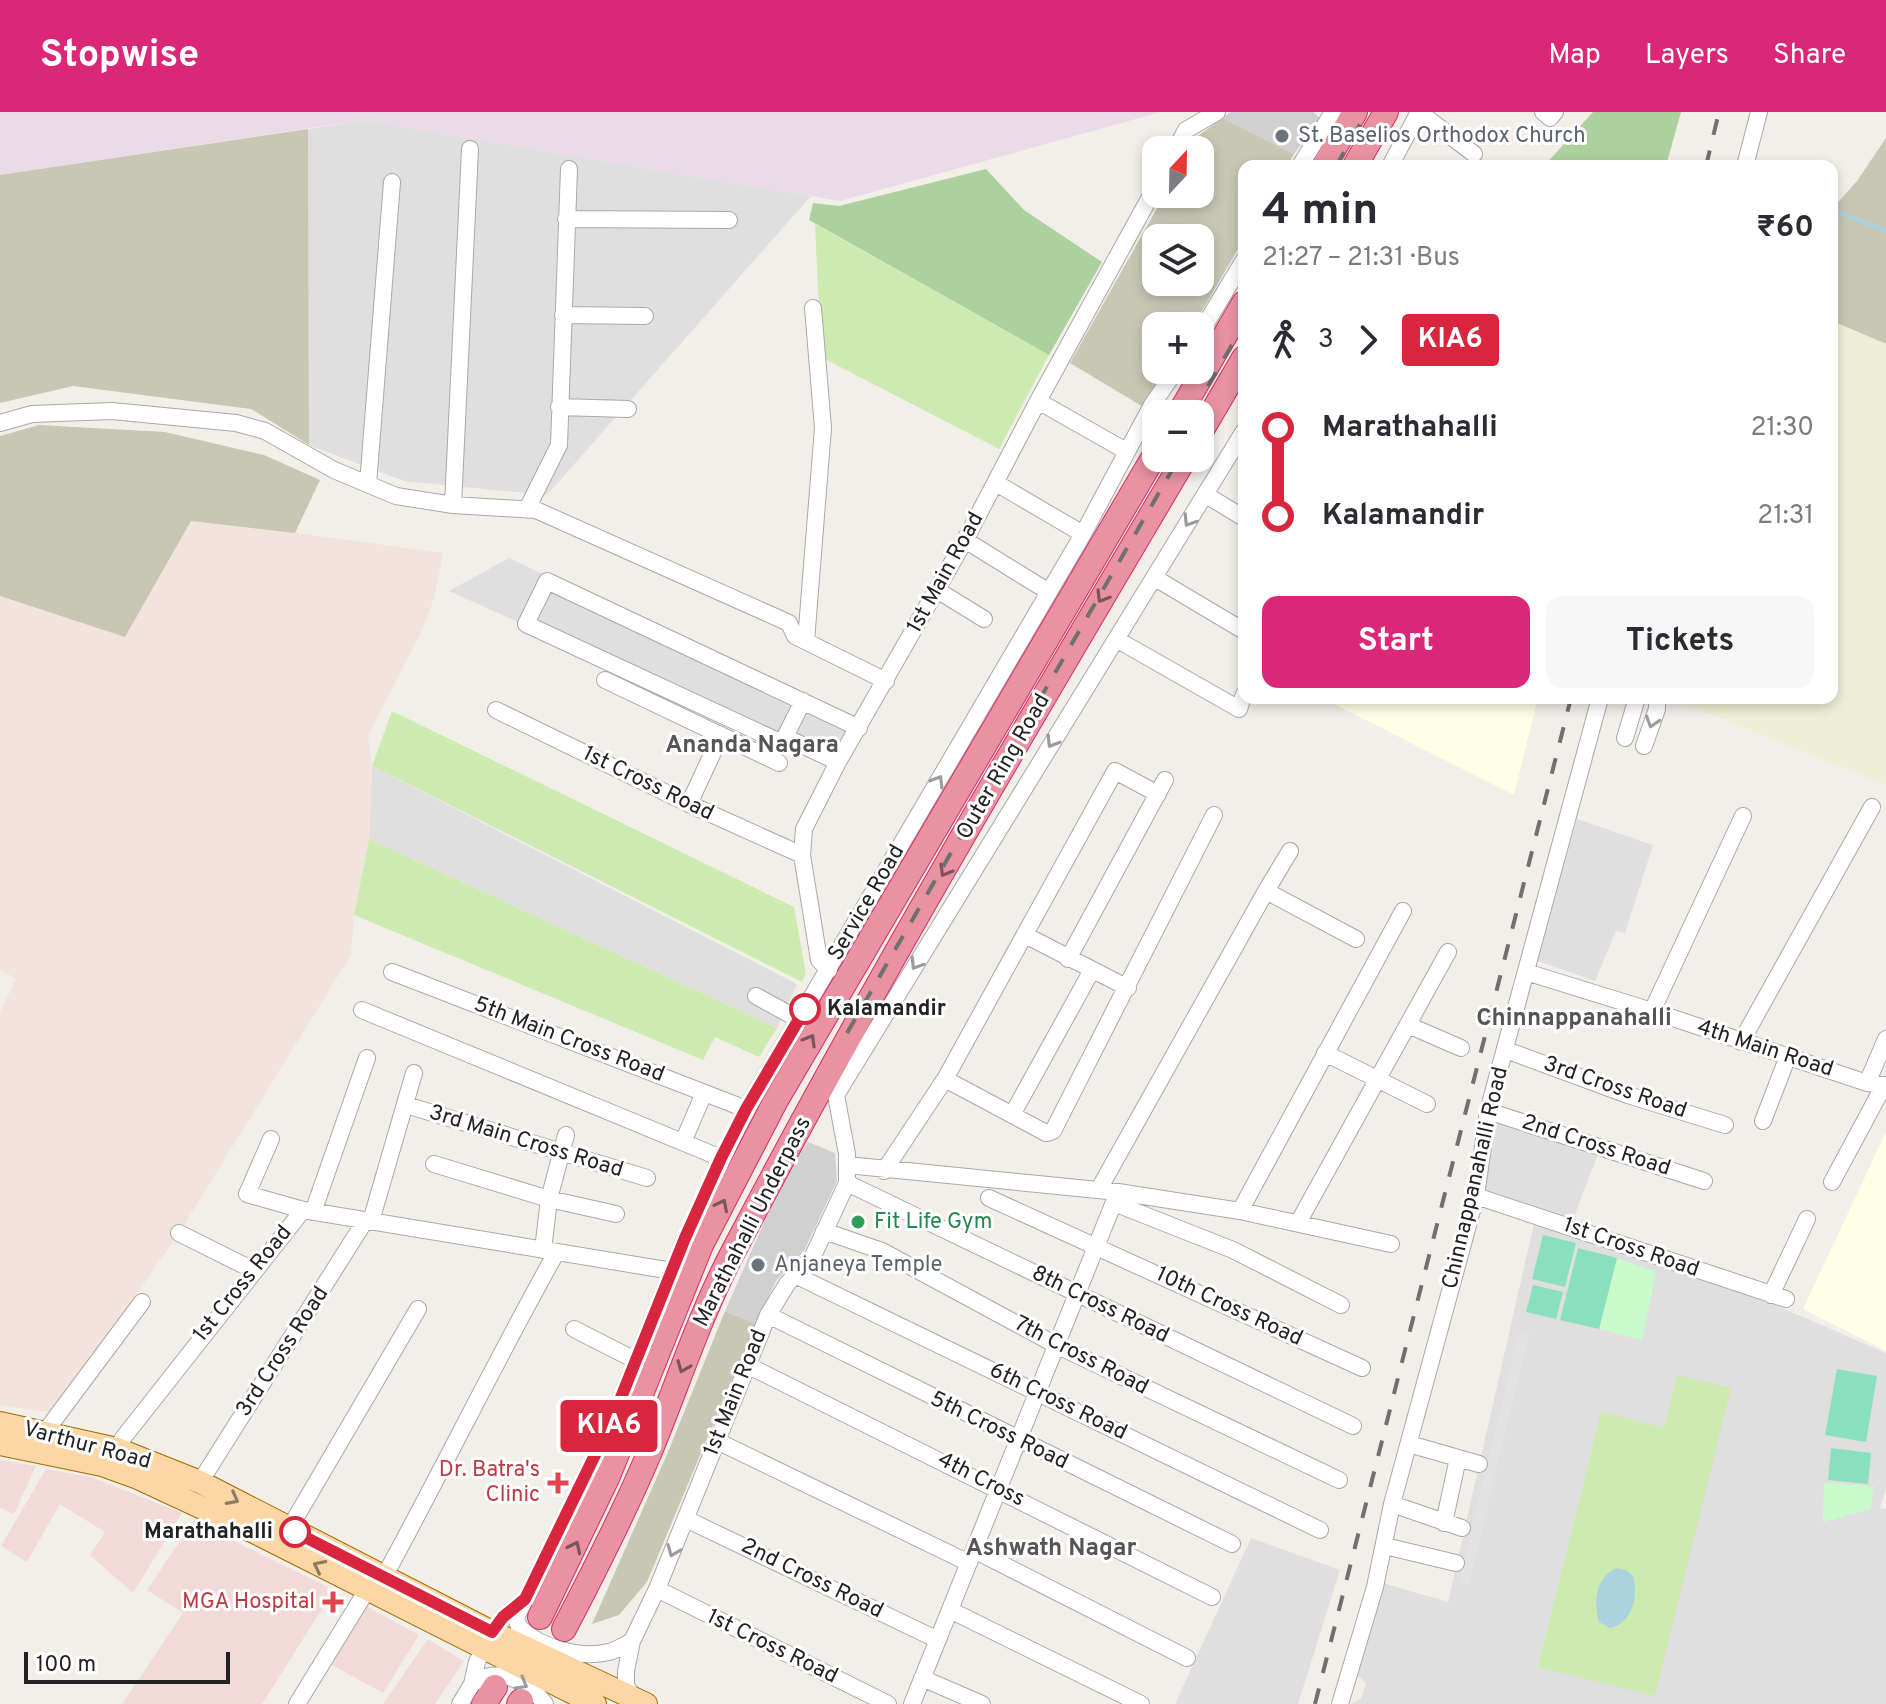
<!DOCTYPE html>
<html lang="en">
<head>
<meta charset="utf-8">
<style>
  body { margin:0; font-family:Overpass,sans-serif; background:#f7f7f7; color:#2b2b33; height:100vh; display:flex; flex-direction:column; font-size:30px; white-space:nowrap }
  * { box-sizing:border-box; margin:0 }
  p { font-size:26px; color:#7c7c81 }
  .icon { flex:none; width:44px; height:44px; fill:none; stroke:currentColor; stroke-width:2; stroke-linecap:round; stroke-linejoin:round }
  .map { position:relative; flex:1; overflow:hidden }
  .side { position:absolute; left:1238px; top:48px; width:600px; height:544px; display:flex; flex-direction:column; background:#fff; border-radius:16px; box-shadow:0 4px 12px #0003 }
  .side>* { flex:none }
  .badge { padding:0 16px; border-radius:6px; font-size:28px; line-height:52px }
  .needle { width:52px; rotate:22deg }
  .tools { position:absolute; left:1142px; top:24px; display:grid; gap:16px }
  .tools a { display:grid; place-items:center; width:72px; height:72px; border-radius:16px; background:#fff; box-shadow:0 4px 12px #0003; font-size:40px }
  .scale { position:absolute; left:24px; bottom:20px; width:206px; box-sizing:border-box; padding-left:8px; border:4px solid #222; border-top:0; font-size:22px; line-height:28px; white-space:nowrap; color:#222; -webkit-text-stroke:6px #fff; paint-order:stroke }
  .map>.badge { position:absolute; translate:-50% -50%; box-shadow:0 0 0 4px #fff }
  .legs { display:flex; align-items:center; gap:12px; height:88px; padding:0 24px; font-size:26px }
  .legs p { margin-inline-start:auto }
  .headline { display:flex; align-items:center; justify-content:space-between; height:136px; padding:0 24px }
  h1 { font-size:44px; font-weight:700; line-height:60px }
  .action { display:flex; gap:16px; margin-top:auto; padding:16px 24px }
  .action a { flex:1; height:92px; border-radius:16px; background:#db2777; color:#fff; font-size:32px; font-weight:700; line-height:92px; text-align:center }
  .action a+a { background:#f7f7f7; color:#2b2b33 }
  ul { padding:0 24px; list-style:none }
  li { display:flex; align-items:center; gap:28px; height:88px; font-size:30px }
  li i { display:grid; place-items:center; width:12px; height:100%; margin:0 10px; background:currentColor }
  li i::after { content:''; width:20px; height:20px; margin:-10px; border:6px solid; border-radius:50%; background:#fff }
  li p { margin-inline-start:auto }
  li:first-child i { background:linear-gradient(#0000 50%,currentColor 0) }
  li:last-child i { background:linear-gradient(currentColor 50%,#0000 0) }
  header { display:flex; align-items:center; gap:48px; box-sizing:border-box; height:112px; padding:0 40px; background:#db2777; color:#fff }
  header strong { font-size:38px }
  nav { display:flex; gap:44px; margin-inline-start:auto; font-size:28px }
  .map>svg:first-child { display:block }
  .residential { fill:#e0dfdf }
  .commercial { fill:#f2dad9 }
  .industrial { fill:#ebdbe8 }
  .education { fill:#ffffe5 }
  .religious { fill:#d0d0d0 }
  .military { fill:#f3e3dd }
  .construction { fill:#c7c7b4; fill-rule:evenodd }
  .farmland { fill:#eef0d5 }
  .grass { fill:#cdebb0 }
  .forest { fill:#add19e }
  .park { fill:#c8facc }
  .pitch { fill:#88e0be }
  .parking { fill:#e2e2e2 }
  .water { fill:#aad3df }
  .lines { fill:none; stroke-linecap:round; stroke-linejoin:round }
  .stream { stroke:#aad3df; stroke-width:4 }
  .minor-casing { stroke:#a9a9a9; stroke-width:18 }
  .major-casing { stroke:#a06b00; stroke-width:24 }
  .highway-casing { stroke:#dc2a67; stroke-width:26 }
  .minor { stroke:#fff; stroke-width:16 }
  .major { stroke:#fcd6a4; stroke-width:22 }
  .highway { stroke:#e892a2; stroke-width:24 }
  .rail { stroke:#707070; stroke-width:4; stroke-dasharray:16 16; stroke-linecap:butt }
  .oneway { stroke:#9c9c9c }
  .oneway2 { stroke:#7b545c }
  .oneway3 { stroke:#8f7c63 }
  .line-1-casing { stroke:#fff; stroke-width:18 }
  .line-1 { stroke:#d7263d; stroke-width:12 }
  .worship-dot { fill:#6b7280; stroke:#fff; stroke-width:3 }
  .stop-1-dot { fill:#fff; stroke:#d7263d; stroke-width:4 }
  .leisure-dot { fill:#2e9e5b; stroke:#fff; stroke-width:3 }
  .health-dot { fill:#e0444e; stroke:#fff; stroke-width:3 }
  .labels { text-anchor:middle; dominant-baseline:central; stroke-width:6; stroke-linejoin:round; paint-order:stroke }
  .worship-label { font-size:22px; fill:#5b616d; stroke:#fff; text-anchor:start }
  .street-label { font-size:22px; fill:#222; stroke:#fff }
  .stop-label { font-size:22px; font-weight:bold; fill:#222; stroke:#fff; text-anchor:start }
  .leisure-label { font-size:22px; fill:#27864d; stroke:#fff; text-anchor:start }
  .health-label { font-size:22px; fill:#be3a42; stroke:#fff; text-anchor:end }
  .neighbourhood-label { font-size:24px; font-weight:bold; fill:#555; stroke:#fff }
</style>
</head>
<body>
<header>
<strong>Stopwise</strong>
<nav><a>Map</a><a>Layers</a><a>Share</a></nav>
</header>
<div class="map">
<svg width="1886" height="1592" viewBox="0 0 1886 1592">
  <rect width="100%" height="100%" fill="#f2efe9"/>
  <!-- residential -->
  <path class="residential" d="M364 8 811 84 547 383 404 369 309 333 308 17Z
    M509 446 857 613 834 652 449 479Z
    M372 654 797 872 777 916 369 727Z
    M1577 707 1653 733 1625 821 1616 819 1595 869 1538 849Z
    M1490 1005 1597 1045 1573 1107 1472 1073Z
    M1535 1107 1768 1190 1886 1241V1376L1880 1396 1886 1397V1592H1351L1361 1587 1363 1581 1366 1571 1357 1563 1383 1471 1448 1490Z
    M1251 1426 1340 1458 1298 1592H1175Z"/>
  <!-- commercial -->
  <path class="commercial" d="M0 1348 36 1354 14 1402 0 1396Z
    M46 1357 91 1365 182 1401 133 1481 90 1443 105 1420 60 1392 27 1450 1 1434Z
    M196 1405 238 1431 334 1478 262 1592H122L183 1501 147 1478Z
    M362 1492 419 1523 383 1581 330 1552Z
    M428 1527 464 1549 435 1592H383Z"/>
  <!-- industrial -->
  <path class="industrial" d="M0 0H1161L840 89 364 8 0 63Z"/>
  <!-- education -->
  <path class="education" d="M1322 586H1538L1514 683Z
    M1886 1020V1239L1803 1197Z"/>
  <!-- religious -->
  <path class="religious" d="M1231 0H1313L1320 6 1294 42 1222 6Z
    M808 1030 835 1041 837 1069 804 1139 776 1169 755 1212 725 1199 781 1072Z"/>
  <!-- military -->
  <path class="military" d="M191 409 217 410 443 441 434 487 422 518 368 625 372 654 369 727 354 803 351 843 179 1121 54 1301 0 1293V900L16 867 0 857V484L125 524Z"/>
  <!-- construction -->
  <path class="construction" d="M1222 6 1294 42 1287 54H1244V127L1193 214H1156V258H1167L1145 296 1070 251 1165 82H1200V38H1190L1198 24ZM1156 126H1200V170H1156Z
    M308 17 309 333 251 297 73 274 0 291V63Z
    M1886 26V232L1832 209V97L1857 69Z
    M39 313 165 320 264 343 320 368 295 421 191 409 125 525 0 484V324Z
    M725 1199 755 1212 647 1470 619 1503 592 1512 668 1340Z"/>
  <!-- farmland -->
  <path class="farmland" d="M1832 209 1886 232V673L1678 589V586H1832Z"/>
  <!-- grass -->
  <path class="grass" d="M815 112 1049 243 999 337 821 245Z
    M392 599 794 795 806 862 802 870 372 654Z
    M369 727 777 916 759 945 715 925 703 948 354 803Z
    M1677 1263 1731 1276 1655 1584 1538 1555 1601 1300 1664 1316Z"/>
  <!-- forest -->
  <path class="forest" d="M1593 0H1681L1666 54H1544Z
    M986 57 1024 98 1102 150 1049 243 809 108 813 91 839 94Z"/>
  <!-- park -->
  <path class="park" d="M1617 1146 1656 1160 1642 1228 1599 1217Z
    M1824 1371 1874 1374 1870 1397 1823 1410Z"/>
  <!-- pitch -->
  <path class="pitch" d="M1543 1123 1576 1131 1565 1175 1532 1167Z
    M1578 1136 1617 1146 1599 1217 1560 1208Z
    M1533 1173 1563 1180 1556 1207 1526 1200Z
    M1837 1257 1877 1264 1866 1330 1825 1323Z
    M1831 1336 1871 1341 1868 1372 1828 1368Z"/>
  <!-- parking -->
  <path class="parking" d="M1519 1219 1529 1221 1469 1472 1459 1470Z"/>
  <!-- water -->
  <path class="water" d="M1616 1456 1626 1458 1633 1464C1639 1483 1632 1512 1610 1516L1599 1510C1593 1490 1596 1465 1616 1456Z"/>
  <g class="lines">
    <!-- stream -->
    <path class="stream" d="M1832 98 1886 119"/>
    <!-- minor casing -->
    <g class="minor-casing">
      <path id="minor" d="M1419 0 1474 42
        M1543 0 1550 6 1555 0
        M1175 38 1186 18 1217 0
        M1300 54 1333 0
        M1390 54 1419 0
        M1745 54 1759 0
        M566 107 729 108
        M563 203 645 204
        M1200 221 1244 148
        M1038 289 1126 339
        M559 295 628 297
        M0 311 32 302 112 299 236 311 265 319 334 358 396 384 453 393 536 398 789 511 795 524 886 569
        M996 371 1083 422
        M368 372 392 70
        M1206 383 1244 406
        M453 393 470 37
        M527 397 559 333 569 57
        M965 428 1049 480
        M1155 466 1244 519
        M937 478 984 507
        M1116 527 1239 597 1244 582
        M806 529 823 316 813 196
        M605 568 779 651
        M803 589 782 631 526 512 547 469C651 517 755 566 859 616
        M496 598 689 692 802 743
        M785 625 838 650
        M1625 626 1637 586
        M1644 634 1657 597V586
        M689 692 721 623
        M1266 779 1290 739
        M1025 823 1128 876
        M1068 847 1165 668
        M829 858 819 848 802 743 804 717 838 650 965 428 1038 289 1156 74
        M392 860 746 997
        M1526 860 1652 899 1867 971 1884 973 1832 1070
        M756 884 798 907
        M362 898 721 1046
        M1652 899 1743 704
        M1408 913 1461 936
        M1741 930 1872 695
        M1506 938 1628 983 1725 1013
        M1325 941 1427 992
        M945 967 1046 1021 1053 1019 1214 703
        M1867 971 1886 927
        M406 993 647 1066
        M1488 999 1704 1069
        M1012 1003 1092 858
        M1763 1009 1788 944
        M271 1027 247 1082 303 1098
        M683 1030 704 981
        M434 1052 549 1087 616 1102
        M847 1053 1118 1080 1240 1099 1391 1132
        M884 1059 945 967 1115 659 1158 682
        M847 1071 1353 1314
        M1099 1077 1266 779 1356 827
        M1476 1084 1786 1187
        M989 1086 1362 1256
        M1114 1091 1233 1138 1341 1193
        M1240 1099 1403 799
        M313 1100 367 946
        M371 1109 414 961
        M1298 1111 1448 840
        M824 1119 882 1139 1056 1233 1339 1368
        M179 1121 253 1158
        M543 1138 549 1087 566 1023
        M795 1163 1320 1418
        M1771 1183 1807 1107
        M768 1203 1232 1432
        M574 1217 637 1249
        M749 1254 1212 1485
        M45 1320 142 1190
        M717 1329 969 1451
        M1409 1332 1479 1352
        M117 1337 123 1326 303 1098 672 1159
        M200 1370 365 1109
        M1392 1392 1462 1416
        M686 1407 938 1528
        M1444 1411 1458 1346
        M289 1417 418 1197
        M1385 1434 1456 1451
        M974 1438 1187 1546
        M384 1465C443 1357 496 1248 556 1141
        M657 1477 888 1592
        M523 1492 516 1505 519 1515C540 1536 580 1547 609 1540 617 1538 625 1533 632 1529
        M950 1498 1141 1592
        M922 1566 982 1592
        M472 1572C499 1553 527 1568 545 1592
        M633 1586 626 1573V1559L632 1529 657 1477 768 1203 787 1172 813 1144 847 1071V1042L836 983 1244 319
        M297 1592 367 1478
        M460 1592 472 1572 477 1550 492 1520 503 1505 525 1487 612 1308 685 1126 746 997 1083 422 1152 293 1176 258
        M912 1592 1118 1080
        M1340 1592 1375 1475 1392 1392 1476 1084 1488 999 1600 586"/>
    </g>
    <!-- major casing -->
    <g class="major-casing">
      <path id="major" d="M0 1311 117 1337 200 1370 492 1520 646 1592
        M0 1332 102 1353 138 1366 254 1420 595 1592"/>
    </g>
    <!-- highway casing -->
    <g class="highway-casing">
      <path id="highway" d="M1324 54 1355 0
        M1355 54 1386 0
        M1179 302 1244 191
        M1200 321 1244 246
        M540 1505 608 1364 701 1133 775 990 1156 341
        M564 1517C595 1458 625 1399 651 1337 678 1271 700 1203 733 1140 874 870 1030 608 1185 346
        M484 1592 495 1575
        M519 1592 521 1589"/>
    </g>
    <!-- minor -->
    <use href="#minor" class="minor"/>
    <!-- major -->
    <use href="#major" class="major"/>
    <!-- highway -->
    <use href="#highway" class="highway"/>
    <!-- rail -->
    <path class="rail" d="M1336 54 1367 0
      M1706 54 1719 0
      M1192 302 1244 212
      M847 921 1179 346
      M1315 1592 1571 586"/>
  </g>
  <!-- one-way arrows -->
  <defs><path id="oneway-chevron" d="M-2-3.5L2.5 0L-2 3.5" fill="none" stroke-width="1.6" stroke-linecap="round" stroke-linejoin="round" transform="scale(2)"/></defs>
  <g class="oneway">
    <use href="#oneway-chevron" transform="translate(1189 409) rotate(122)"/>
    <use href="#oneway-chevron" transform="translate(1652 610) rotate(108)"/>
    <use href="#oneway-chevron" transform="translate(1052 630) rotate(121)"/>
    <use href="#oneway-chevron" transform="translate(938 669) rotate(-59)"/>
    <use href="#oneway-chevron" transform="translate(916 852) rotate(122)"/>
    <use href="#oneway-chevron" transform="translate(673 1439) rotate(112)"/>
    <use href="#oneway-chevron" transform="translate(522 1572) rotate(30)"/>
  </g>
  <g class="oneway2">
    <use href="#oneway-chevron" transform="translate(1102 485) rotate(121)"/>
    <use href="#oneway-chevron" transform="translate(945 759) rotate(120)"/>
    <use href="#oneway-chevron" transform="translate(810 928) rotate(-60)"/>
    <use href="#oneway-chevron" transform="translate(722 1093) rotate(-63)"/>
    <use href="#oneway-chevron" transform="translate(683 1255) rotate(112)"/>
    <use href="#oneway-chevron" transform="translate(575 1435) rotate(-64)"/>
  </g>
  <g class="oneway3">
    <use href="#oneway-chevron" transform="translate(233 1387) rotate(28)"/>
    <use href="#oneway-chevron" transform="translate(319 1454) rotate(-153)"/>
  </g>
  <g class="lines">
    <!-- line-1 casing -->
    <g class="line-1-casing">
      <path id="line-1" d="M295 1420 492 1520 503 1505 525 1487 612 1308 685 1126 721 1046 746 997 805 897"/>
    </g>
    <!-- line-1 -->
    <use href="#line-1" class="line-1"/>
  </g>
  <!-- markers -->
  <g class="worship-dot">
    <circle cx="1282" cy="24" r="8"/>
    <circle cx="758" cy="1153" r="8"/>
  </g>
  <g class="stop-1-dot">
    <circle cx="805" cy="897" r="14"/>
    <circle cx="295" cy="1420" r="14"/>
  </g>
  <circle class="leisure-dot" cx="858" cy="1110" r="8"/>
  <g class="health-dot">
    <path d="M554 1359h8v8h8v8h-8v8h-8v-8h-8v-8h8z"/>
    <path d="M329 1478h8v8h8v8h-8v8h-8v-8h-8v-8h8z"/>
  </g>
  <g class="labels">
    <!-- worship labels -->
    <g class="worship-label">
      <text x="1298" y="24">St. Baselios Orthodox Church</text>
      <text x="774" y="1153">Anjaneya Temple</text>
    </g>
    <!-- street labels -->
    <g class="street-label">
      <text transform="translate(946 461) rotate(-61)">1st Main Road</text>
      <text transform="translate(1004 655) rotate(-60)">Outer Ring Road</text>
      <text transform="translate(648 672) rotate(26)">1st Cross Road</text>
      <text transform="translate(867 791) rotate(-60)">Service Road</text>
      <text transform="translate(569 928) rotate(21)">5th Main Cross Road</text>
      <text transform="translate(1765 937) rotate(18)">4th Main Road</text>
      <text transform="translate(1615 976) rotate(19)">3rd Cross Road</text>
      <text transform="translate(526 1030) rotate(17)">3rd Main Cross Road</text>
      <text transform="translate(1596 1034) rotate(18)">2nd Cross Road</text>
      <text transform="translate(1476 1066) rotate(-77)">Chinnappanahalli Road</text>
      <text transform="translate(753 1110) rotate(-63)">Marathahalli Underpass</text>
      <text transform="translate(1631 1136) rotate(19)">1st Cross Road</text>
      <text transform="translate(243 1172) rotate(-51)">1st Cross Road</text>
      <text transform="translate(1100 1193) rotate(26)">8th Cross Road</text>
      <text transform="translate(1229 1195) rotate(25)">10th Cross Road</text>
      <text transform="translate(283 1240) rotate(-57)">3rd Cross Road</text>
      <text transform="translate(1081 1244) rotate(27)">7th Cross Road</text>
      <text transform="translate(736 1281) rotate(-68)">1st Main Road</text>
      <text transform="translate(1058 1290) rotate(26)">6th Cross Road</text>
      <text transform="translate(999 1319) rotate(26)">5th Cross Road</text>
      <text transform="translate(87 1334) rotate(15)">Varthur Road</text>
      <text transform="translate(981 1368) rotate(27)">4th Cross</text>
      <text transform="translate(812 1467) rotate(26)">2nd Cross Road</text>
      <text transform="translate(772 1535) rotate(26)">1st Cross Road</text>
    </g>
    <!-- stop labels -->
    <g class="stop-label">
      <text x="827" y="897">Kalamandir</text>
      <text x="273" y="1420" text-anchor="end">Marathahalli</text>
    </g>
    <!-- leisure labels -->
    <g class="leisure-label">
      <text x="874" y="1110">Fit Life Gym</text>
    </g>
    <!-- health labels -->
    <g class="health-label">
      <text x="540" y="1358">Dr. Batra's<tspan x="540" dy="25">Clinic</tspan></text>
      <text x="315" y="1490">MGA Hospital</text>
    </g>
    <!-- neighbourhood labels -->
    <g class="neighbourhood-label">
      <text x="752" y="634">Ananda Nagara</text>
      <text x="1574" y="907">Chinnappanahalli</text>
      <text x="1051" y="1437">Ashwath Nagar</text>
    </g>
  </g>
</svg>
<div class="tools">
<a><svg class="needle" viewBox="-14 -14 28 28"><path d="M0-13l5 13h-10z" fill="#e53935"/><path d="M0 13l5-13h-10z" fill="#7c7c81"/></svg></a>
<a><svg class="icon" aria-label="layers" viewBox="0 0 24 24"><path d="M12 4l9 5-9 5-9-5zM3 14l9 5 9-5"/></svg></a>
<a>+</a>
<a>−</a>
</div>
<div class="scale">100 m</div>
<b class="badge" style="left:609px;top:1314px;background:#d7263d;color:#fff">KIA6</b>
<section class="side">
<div class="headline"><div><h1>4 min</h1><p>21:27 – 21:31 · Bus</p></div><b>₹60</b></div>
<div class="legs"><svg class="icon" aria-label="walk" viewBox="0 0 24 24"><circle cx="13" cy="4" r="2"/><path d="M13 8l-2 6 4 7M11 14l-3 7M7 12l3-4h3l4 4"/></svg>3<svg class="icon" aria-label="forward" viewBox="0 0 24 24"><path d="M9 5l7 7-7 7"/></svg><b class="badge" style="background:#d7263d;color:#fff">KIA6</b></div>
<ul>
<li><i style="color:#d7263d"></i><b>Marathahalli</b><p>21:30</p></li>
<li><i style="color:#d7263d"></i><b>Kalamandir</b><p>21:31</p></li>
</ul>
<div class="action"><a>Start</a><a>Tickets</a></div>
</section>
</div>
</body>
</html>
